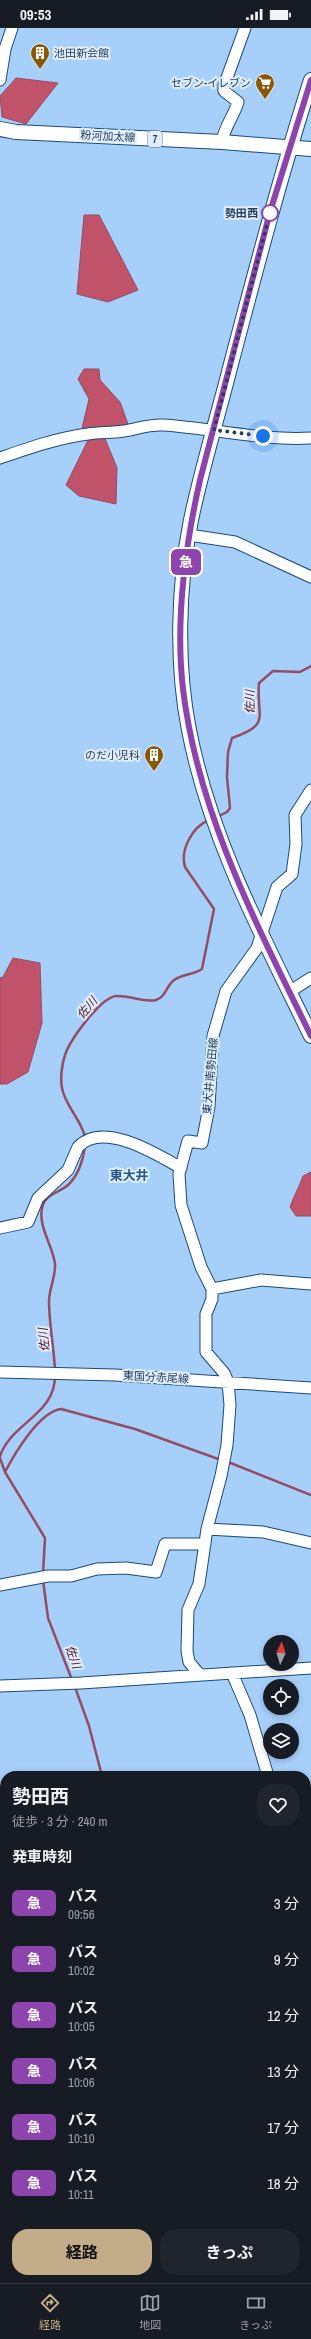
<!DOCTYPE html>
<html lang="ja">
<head>
<meta charset="utf-8">
<style>
  body { margin:0; font-family:"Archivo Narrow","Noto Sans JP",sans-serif; background:#20242c; color:#f1f3f6; height:100vh; display:flex; flex-direction:column; font-size:15px; white-space:nowrap }
  * { box-sizing:border-box; margin:0 }
  p { font-size:13px; color:#9ea1a6 }
  .icon { flex:none; width:22px; height:22px; fill:none; stroke:currentColor; stroke-width:2; stroke-linecap:round; stroke-linejoin:round }
  .map { position:relative; flex:1; overflow:hidden }
  .sheet { position:absolute; left:0px; top:1743px; width:311px; height:512px; display:flex; flex-direction:column; background:#171b24; border-radius:16px 16px 0 0; box-shadow:0 2px 6px #0003 }
  .sheet>* { flex:none }
  .badge { padding:0 8px; border-radius:6px; font-size:14px; line-height:26px }
  .needle { width:26px; rotate:4deg }
  .fabs { position:absolute; left:263px; top:1607px; display:grid; gap:8px }
  .fabs a { display:grid; place-items:center; width:36px; height:36px; border-radius:50%; background:#171b24; box-shadow:0 2px 6px #0003; font-size:20px }
  .you { position:absolute; width:20px; height:20px; margin:-10px; border:3px solid #fff; border-radius:50%; background:#1a73e8; box-shadow:0 0 0 6px #1a73e833 }
  .map>.badge { position:absolute; translate:-50% -50%; box-shadow:0 0 0 2px #fff }
  h2 { padding:0 12px; font-size:15px; line-height:36px }
  .round { display:grid; place-items:center; flex:none; width:42px; height:42px; border-radius:16px; background:#20242c }
  .summary { display:flex; align-items:center; justify-content:space-between; height:68px; padding:0 12px }
  h1 { font-size:19px; font-weight:700; line-height:30px }
  .action { display:flex; gap:8px; margin-top:auto; padding:8px 12px }
  .action a { flex:1; height:46px; border-radius:16px; background:#c3ad89; color:#111; font-size:16px; font-weight:700; line-height:46px; text-align:center }
  .action a+a { background:#20242c; color:#f1f3f6 }
  ul { padding:0; list-style:none }
  li { display:flex; align-items:center; gap:12px; height:56px; padding:0 12px }
  li div { flex:1 }
  li b { display:block; font-size:15px }
  li em { font-style:normal }
  li .badge { min-width:44px; font-weight:700; text-align:center }
  .status { display:flex; justify-content:space-between; align-items:center; height:28px; padding:0 20px; background:#171b24; direction:ltr }
  .status svg { height:11px; fill:currentColor }
  .tabs { display:flex; justify-content:space-around; align-items:center; height:56px; border-top:1px solid #363941; background:#171b24; font-size:11px; color:#9ea1a6 }
  .tabs a { display:grid; justify-items:center; gap:2px }
  .tabs .on { color:#c3ad89 }
  .map>svg:first-child { display:block }
  .water { fill:#c0536a; stroke:#934d64 }
  .lines { fill:none; stroke-linecap:round; stroke-linejoin:round }
  .stream { stroke:#934d64; stroke-width:2.5 }
  .minor-casing { stroke:#184b78; stroke-width:13 }
  .major-casing { stroke:#184b78; stroke-width:16 }
  .highway-casing { stroke:#184b78; stroke-width:19 }
  .minor { stroke:#fff; stroke-width:11 }
  .major { stroke:#fff; stroke-width:14 }
  .highway { stroke:#fff; stroke-width:17 }
  .rail-casing { stroke:#6686a6; stroke-width:4 }
  .rail { stroke:#deeefe; stroke-width:2.5; stroke-dasharray:8; stroke-linecap:butt }
  .line-casing { stroke:#fff; stroke-width:9 }
  .line { stroke:#8e44ad; stroke-width:6 }
  .walk { stroke:#293f55; stroke-width:4; stroke-dasharray:0 7.2 }
  .stop-dot { fill:#fff; stroke:#8e44ad; stroke-width:2 }
  .labels { text-anchor:middle; dominant-baseline:central; stroke-width:4; stroke-linejoin:round; paint-order:stroke }
  .shield { fill:#deeefe; stroke:#5f7488; stroke-width:1 }
  .shield-label { font-size:10px; font-weight:bold; fill:#293f55 }
  .poi-label { font-size:11px; fill:#293f55; stroke:#deeefe; text-anchor:end }
  .street-label { font-size:11px; fill:#293f55; stroke:#deeefe }
  .stop-label { font-size:11px; font-weight:bold; fill:#293f55; stroke:#deeefe; text-anchor:end }
  .water-label { font-size:12px; font-style:italic; fill:#591125; stroke:#deeefe }
  .quarter-label { font-size:13px; font-weight:bold; fill:#275987; stroke:#deeefe }
</style>
</head>
<body>
<div class="status"><b>09:53</b><svg viewBox="0 0 49 12"><path d="M0 12V9h3v3zM5 12V6h3v6zM10 12V3h3v9zM15 12V0h3v12zM26 1h20v11H26zM47 4h2v5h-2z"/></svg></div>
<div class="map">
<svg width="311" height="2255" viewBox="0 0 311 2255">
  <rect width="100%" height="100%" fill="#a6cffa"/>
  <!-- water -->
  <path class="water" d="M16 50 58 55 26 96 2 89 0 68Z
    M84 187H99L138 262 108 274 77 266Z
    M84 341H99L100 352 120 374 128 396 105 401 82 400 89 371 78 351Z
    M90 408H104L117 440 116 476 79 468 66 457Z
    M13 930 40 935 42 995 28 1044 7 1056H0V950L3 949Z
    M311 1144V1188H296L290 1179C294 1167 299 1160 303 1148Z"/>
  <g class="lines">
    <!-- stream -->
    <path class="stream" d="M217 789 227 784 230 780 227 749 228 724 232 710C272 696 256 690 259 655L273 643 300 644 311 638
      M85 1109C81 1091 65 1078 62 1060 60 1050 62 1036 65 1027 70 1012 100 970 116 968 129 967 144 975 156 972 166 969 166 958 174 952 182 946 193 947 202 941L214 881 185 839C180 822 192 799 209 792
      M55 1343C54 1319 49 1296 49 1273 49 1261 56 1248 55 1236 53 1218 38 1199 42 1180 45 1166 59 1165 68 1157 79 1147 83 1132 85 1118
      M0 1428C11 1395 55 1387 55 1348
      M0 1430 5 1444 45 1510 43 1545
      M228 1434 311 1467
      M5 1444C15 1425 39 1384 61 1381L135 1401 221 1432
      M43 1552 48 1590 72 1652
      M75 1659 89 1698 102 1748
      M0 1968 5 1959
      M0 2229 5 2241
      M7 2250 8 2255"/>
    <!-- minor casing -->
    <g class="minor-casing">
      <path id="minor" d="M0 52 5 21 12 0
        M222 114C224 99 234 88 238 74L224 63V58L245 0
        M0 430C29 420 57 410 88 406 100 404 112 405 124 403 137 401 149 396 163 397 212 400 262 413 311 410
        M189 507 235 514 311 549
        M289 964 311 950
        M0 1200 28 1194 38 1170 68 1142 78 1119C103 1092 158 1127 181 1140
        M212 1261 261 1252 311 1256
        M0 1344 115 1347 311 1360
        M207 1501 263 1504 311 1515
        M0 1557 48 1548H71L97 1541 126 1540 156 1544 165 1516H205
        M232 1645 250 1687 268 1748
        M200 1647 189 1634 187 1623 188 1582 199 1556 207 1501 221 1448 227 1417 230 1377 228 1354 224 1345 206 1324V1286L212 1271V1261L201 1239 181 1177 179 1146 188 1113 202 1115 209 1079 213 1008 226 963 257 920 277 859 292 846 296 816 295 787 311 762
        M0 1658 81 1655 311 1640
        M306 1908 311 1929
        M306 1963H311
        M0 2024 5 2027
        M290 2250V2255
        M0 2253V2255
        M181 2255V2250"/>
    </g>
    <!-- major casing -->
    <g class="major-casing">
      <path id="major" d="M311 52C281 146 256 241 231 336 218 388 202 439 191 492 178 557 176 637 189 702 210 811 263 909 311 1008
        M0 101 16 104 222 114 311 121"/>
    </g>
    <!-- highway casing -->
    <g class="highway-casing">
      <path id="highway" d="M0 2153H5
        M306 2178 311 2180
        M306 2191 311 2192"/>
    </g>
    <!-- minor -->
    <use href="#minor" class="minor"/>
    <!-- major -->
    <use href="#major" class="major"/>
    <!-- highway -->
    <use href="#highway" class="highway"/>
    <!-- rail casing -->
    <g class="rail-casing">
      <path id="rail" d="M0 1797H5
        M306 1807 311 1808"/>
    </g>
    <!-- rail -->
    <use href="#rail" class="rail"/>
  </g>
  <g class="lines">
    <!-- line casing -->
    <g class="line-casing">
      <path id="line" d="M311 52 270 184 200 452C185 519 175 592 183 661 198 786 257 897 311 1008"/>
    </g>
    <!-- line -->
    <use href="#line" class="line"/>
    <!-- walk -->
    <path class="walk" d="M263 408 214 402 270 185"/>
  </g>
  <!-- icons -->
  <defs>
    <g id="building-pin" transform="scale(1)"><path d="M0 17L-7.5 6A9.5 9.5 0 1 1 7.5 6Z" fill="#8b5704" stroke="#deeefe"/><path d="M-4-6H4V6H1V3H-1V6H-4ZM-2.5-4.3h1.7v1.8h-1.7ZM.8-4.3h1.7v1.8H.8ZM-2.5-1h1.7V.8h-1.7ZM.8-1h1.7V.8H.8Z" fill="#fff"/></g>
    <g id="supermarket-pin" transform="scale(1)"><path d="M0 17L-7.5 6A9.5 9.5 0 1 1 7.5 6Z" fill="#8b5704" stroke="#deeefe"/><path d="M-6-5.5h2.5l.6 2H6L4.5 2H-2.5L-4.4-4H-6ZM-1.5 3.2a1.3 1.3 0 1 0 .1 0ZM3 3.2a1.3 1.3 0 1 0 .1 0Z" fill="#fff"/></g>
  </defs>
  <g fill-rule="evenodd">
    <use href="#building-pin" x="40" y="25"/>
    <use href="#supermarket-pin" x="265" y="55"/>
    <use href="#building-pin" x="154" y="727"/>
  </g>
  <!-- markers -->
  <circle class="stop-dot" cx="270" cy="185" r="8"/>
  <g class="labels">
    <!-- shield labels -->
    <rect class="shield" x="148" y="103" width="14" height="16" rx="3"/>
    <g class="shield-label">
      <text x="155" y="111">7</text>
    </g>
    <!-- poi labels -->
    <g class="poi-label">
      <text x="54" y="25" text-anchor="start">池田新会館</text>
      <text x="251" y="55">セブン-イレブン</text>
      <text x="140" y="727">のだ小児科</text>
    </g>
    <!-- street labels -->
    <g class="street-label">
      <text transform="translate(108 108) rotate(3)">粉河加太線</text>
      <text transform="translate(210 1048) rotate(-85)">東大井南勢田線</text>
      <text transform="translate(156 1349) rotate(3)">東国分赤尾線</text>
    </g>
    <!-- stop labels -->
    <g class="stop-label">
      <text x="258" y="185">勢田西</text>
    </g>
    <!-- water labels -->
    <g class="water-label">
      <text transform="translate(250 674) rotate(-90)">佐川</text>
      <text transform="translate(87 980) rotate(-49)">佐川</text>
      <text transform="translate(44 1312) rotate(-96)">佐川</text>
      <text transform="translate(73 1629) rotate(70)">佐川</text>
    </g>
    <!-- quarter labels -->
    <g class="quarter-label">
      <text x="129" y="1147">東大井</text>
    </g>
  </g>
</svg>
<div class="fabs">
<a><svg class="needle" viewBox="-14 -14 28 28"><path d="M0-13l5 13h-10z" fill="#e53935"/><path d="M0 13l5-13h-10z" fill="#9ea1a6"/></svg></a>
<a><svg class="icon" aria-label="locate" viewBox="0 0 24 24"><circle cx="12" cy="12" r="6"/><path d="M12 2v4M12 18v4M2 12h4M18 12h4"/></svg></a>
<a><svg class="icon" aria-label="layers" viewBox="0 0 24 24"><path d="M12 4l9 5-9 5-9-5zM3 14l9 5 9-5"/></svg></a>
</div>
<div class="you" style="left:263px;top:408px"></div>
<b class="badge" style="left:186px;top:534px;background:#8e44ad;color:#fff">急</b>
<section class="sheet">
<div class="summary"><div><h1>勢田西</h1><p>徒歩 · 3 分 · 240 m</p></div><a class="round"><svg class="icon" aria-label="heart" viewBox="0 0 24 24"><path d="M12 20l-8-8c-3-5 5-10 8-4 3-6 11-1 8 4z"/></svg></a></div>
<h2>発車時刻</h2>
<ul>
<li><span class="badge" style="background:#8e44ad;color:#fff">急</span><div><b>バス</b><p>09:56</p></div><em>3 分</em></li>
<li><span class="badge" style="background:#8e44ad;color:#fff">急</span><div><b>バス</b><p>10:02</p></div><em>9 分</em></li>
<li><span class="badge" style="background:#8e44ad;color:#fff">急</span><div><b>バス</b><p>10:05</p></div><em>12 分</em></li>
<li><span class="badge" style="background:#8e44ad;color:#fff">急</span><div><b>バス</b><p>10:06</p></div><em>13 分</em></li>
<li><span class="badge" style="background:#8e44ad;color:#fff">急</span><div><b>バス</b><p>10:10</p></div><em>17 分</em></li>
<li><span class="badge" style="background:#8e44ad;color:#fff">急</span><div><b>バス</b><p>10:11</p></div><em>18 分</em></li>
</ul>
<div class="action"><a>経路</a><a>きっぷ</a></div>
</section>
</div>
<nav class="tabs">
<a class="on"><svg class="icon" aria-label="directions" viewBox="0 0 24 24"><path d="M12 3l9 9-9 9-9-9zM9 14v-3h6M13 9l2 2-2 2"/></svg>経路</a>
<a><svg class="icon" aria-label="map" viewBox="0 0 24 24"><path d="M3 6l6-2 6 2 6-2v14l-6 2-6-2-6 2zM9 4v14M15 6v14"/></svg>地図</a>
<a><svg class="icon" aria-label="tickets" viewBox="0 0 24 24"><path d="M3 7h18v10H3zM15 7v10"/></svg>きっぷ</a>
</nav>
</body>
</html>
